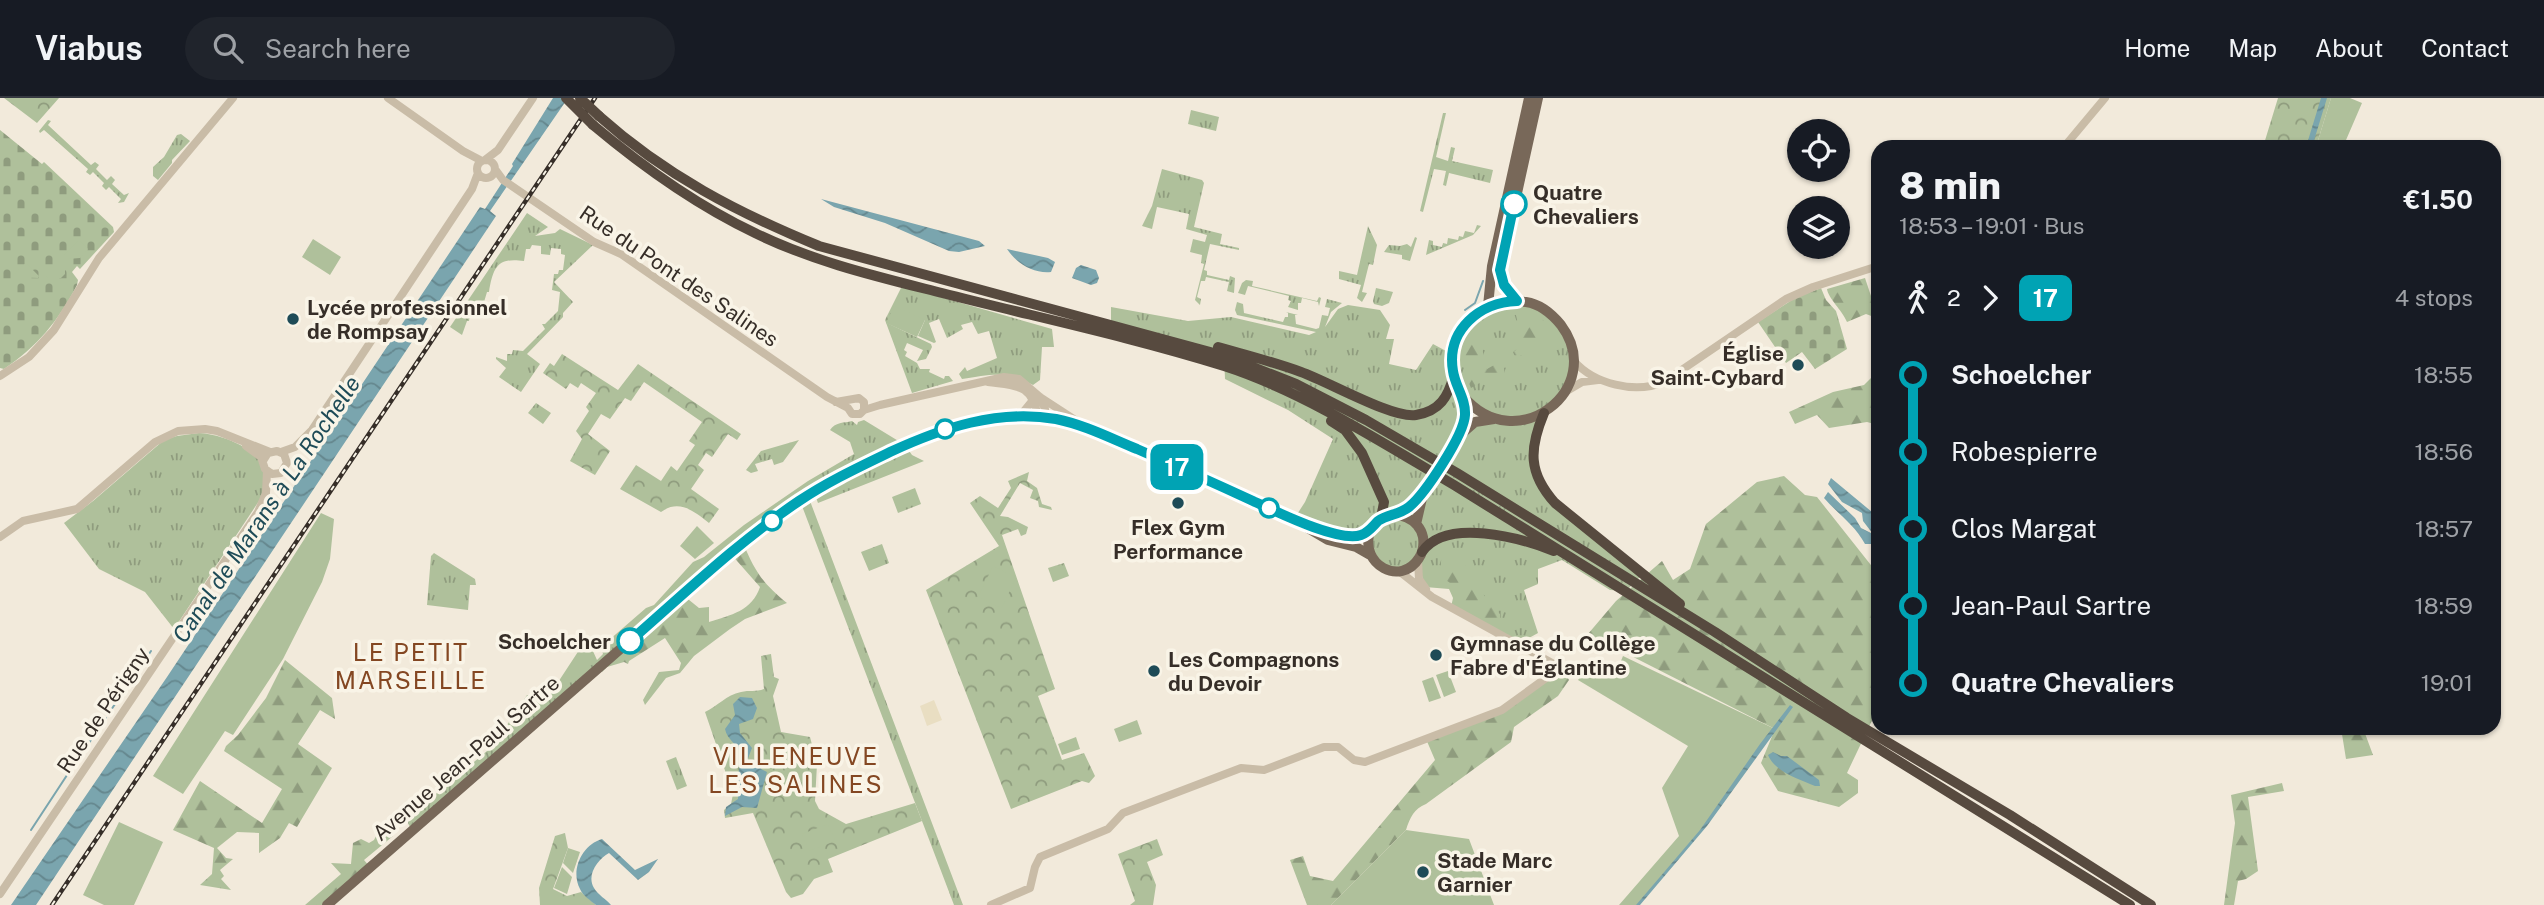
<!DOCTYPE html>
<html lang="en">
<head>
<meta charset="utf-8">
<style>
  body { margin:0; font-family:"Public Sans",sans-serif; background:#20242c; color:#f1f3f6; height:100vh; display:flex; flex-direction:column; font-size:26px; white-space:nowrap }
  * { box-sizing:border-box; margin:0 }
  p { font-size:23px; color:#9ea1a6 }
  .icon { flex:none; width:38px; height:38px; fill:none; stroke:currentColor; stroke-width:2; stroke-linecap:round; stroke-linejoin:round }
  .map { position:relative; flex:1; overflow:hidden }
  .sheet { position:absolute; left:1871px; top:42px; width:630px; height:595px; display:flex; flex-direction:column; background:#171b24; border-radius:21px; box-shadow:0 2px 5px #0004 }
  .sheet>* { flex:none }
  .badge { padding:0 14px; border-radius:10px; font-size:24px; line-height:46px }
  .buttons { position:absolute; left:1787px; top:21px; display:grid; gap:14px }
  .buttons a { display:grid; place-items:center; width:63px; height:63px; border-radius:50%; background:#171b24; box-shadow:0 2px 5px #0004; font-size:35px }
  .map>.badge { position:absolute; translate:-50% -50%; box-shadow:0 0 0 4px #fff }
  .legs { display:flex; align-items:center; gap:10px; height:77px; padding:0 28px; font-size:23px }
  .legs p { margin-inline-start:auto }
  .overview { display:flex; align-items:center; justify-content:space-between; height:119px; padding:0 28px }
  h1 { font-size:38px; font-weight:800; line-height:52px }
  ul { padding:0 28px; list-style:none }
  li { display:flex; align-items:center; gap:24px; height:77px; font-size:26px }
  li i { display:grid; place-items:center; width:10px; height:100%; margin:0 9px; background:currentColor }
  li i::after { content:''; width:18px; height:18px; margin:-9px; border:5px solid; border-radius:50%; background:#171b24 }
  li p { margin-inline-start:auto }
  li:first-child i { background:linear-gradient(#0000 50%,currentColor 0) }
  li:last-child i { background:linear-gradient(currentColor 50%,#0000 0) }
  header { display:flex; align-items:center; gap:42px; box-sizing:border-box; height:98px; padding:0 35px; background:#171b24; border-bottom:2px solid #363941 }
  header strong { font-size:33px }
  nav { display:flex; gap:38px; margin-inline-start:auto; font-size:24px }
  .search { width:490px; height:63px; background:#20242c; display:flex; align-items:center; gap:18px; box-sizing:border-box; padding:0 24px; border-radius:38px; color:#9ea1a6; font-size:26px }
  .map>svg:first-child { display:block }
  .grass { fill:url(#grass-tufts); fill-rule:evenodd }
  .forest { fill:url(#forest-firs) }
  .cemetery { fill:url(#cemetery-stones) }
  .park { fill:url(#park-crowns) }
  .garden { fill:#afc09b }
  .plaza { fill:#e9dec2 }
  .water { fill:url(#water-waves) }
  .lines { fill:none; stroke-linecap:round; stroke-linejoin:round }
  .stream { stroke:#7aa5ae; stroke-width:2 }
  .minor { stroke:#c9bca7; stroke-width:8 }
  .major { stroke:#786859; stroke-width:10 }
  .highway { stroke:#574a3f; stroke-width:10 }
  .rail-casing { stroke:#362e28; stroke-width:4.5 }
  .rail { stroke:#f9f4e7; stroke-width:2; stroke-dasharray:5; stroke-linecap:butt }
  .major-bridge { stroke:#786859; stroke-width:10 }
  .highway-bridge { stroke:#574a3f; stroke-width:10 }
  .line-1-casing { stroke:#fff; stroke-width:16 }
  .line-1 { stroke:#00a3b4; stroke-width:10 }
  .stop-1-dot { fill:#fff; stroke:#00a3b4; stroke-width:3.5 }
  .poi-dot { fill:#1e4b57; stroke:#f9f4e7; stroke-width:2.5 }
  .labels { text-anchor:middle; dominant-baseline:central; stroke-width:7; stroke-linejoin:round; paint-order:stroke }
  .stop-label { font-size:21px; font-weight:bold; fill:#362e28; stroke:#f9f4e7; text-anchor:start }
  .street-label { font-size:21px; fill:#362e28; stroke:#f9f4e7 }
  .poi-label { font-size:21px; font-weight:bold; fill:#362e28; stroke:#f9f4e7; text-anchor:start }
  .water-label { font-size:23px; font-style:italic; fill:#1e4b57; stroke:#f9f4e7 }
  .quarter-label { font-size:24px; letter-spacing:2px; fill:#844722; stroke:#f9f4e7 }
</style>
</head>
<body>
<header>
<strong>Viabus</strong>
<div class="search"><svg class="icon" aria-label="search" viewBox="0 0 24 24"><circle cx="10" cy="10" r="6"/><path d="M15 15l6 6"/></svg>Search here</div>
<nav><a>Home</a><a>Map</a><a>About</a><a>Contact</a></nav>
</header>
<div class="map">
<svg width="2544" height="807" viewBox="0 0 2544 807">
  <defs>
    <pattern id="grass-tufts" width="24" height="20" patternUnits="userSpaceOnUse" patternTransform="scale(1.75)"><rect width="24" height="20" fill="#afc09b"/><path d="M3 7l-1-3M5 7V3M7 7l1-3M15 17l-1-3M17 17v-4M19 17l1-3" fill="none" stroke="#8f9c7e"/></pattern>
    <pattern id="forest-firs" width="22" height="20" patternUnits="userSpaceOnUse" patternTransform="scale(1.75)"><rect width="22" height="20" fill="#afc09b"/><path d="M5 1l3.5 6h-7zM16 11l3.5 6h-7z" fill="#8f9c7e"/></pattern>
    <pattern id="cemetery-stones" width="16" height="16" patternUnits="userSpaceOnUse" patternTransform="scale(1.75)"><rect width="16" height="16" fill="#afc09b"/><path d="M2 7V4a2 2 0 0 1 4 0v3zM10 15v-3a2 2 0 0 1 4 0v3z" fill="#8f9c7e"/></pattern>
    <pattern id="park-crowns" width="20" height="18" patternUnits="userSpaceOnUse" patternTransform="scale(1.75)"><rect width="20" height="18" fill="#afc09b"/><path d="M2 6a3 3 0 1 1 6 0M12 15a3 3 0 1 1 6 0" fill="none" stroke="#8f9c7e"/></pattern>
    <pattern id="water-waves" width="16" height="10" patternUnits="userSpaceOnUse" patternTransform="scale(1.75)"><rect width="16" height="10" fill="#7aa5ae"/><path d="M0 5q4-4 8 0t8 0" fill="none" stroke="#65878e"/></pattern>
  </defs>
  <rect width="100%" height="100%" fill="#f2eadb"/>
  <!-- grass -->
  <path class="grass" d="M1191 12 1219 19 1216 33 1188 26Z
    M1443 15H1446L1436 59 1448 63 1451 49 1455 50 1452 63 1493 72 1490 85 1449 75 1446 88 1443 87 1446 73 1434 71 1423 114 1420 113Z
    M48 22 51 23 48 27 91 67 95 64 99 67 96 71 107 82 111 78 115 82 112 86 124 97 129 95 124 104 118 105 121 101 109 89 106 92 102 88 104 85 93 74 90 77 86 74 88 71 44 32 40 35 39 33Z
    M181 36 190 43 172 62V65L158 82 153 78V69L164 59 177 37Z
    M1162 71 1202 82 1204 85 1194 129 1222 136 1220 146 1239 150V152L1210 146 1204 172 1207 173V177L1229 182 1230 178 1235 180 1234 195 1227 193 1229 184 1206 179 1205 183H1201L1197 199 1201 201 1200 207 1195 202 1204 166 1201 165 1202 157 1190 154 1193 141 1205 144 1207 137 1186 131 1189 116 1157 109 1152 131 1142 128 1152 108Z
    M527 115 548 129 535 138 555 135 560 131 593 147 554 184 573 204 563 215V219L527 256 540 266 521 294 499 279 506 270 496 261V259L507 263V256H512L513 252 523 253 545 231 542 226H545L558 213 560 194 552 192 554 176H558L559 172H563L565 157 561 156V151L551 150 550 157 541 156V148L532 147 530 151H526L524 163C498 159 493 169 489 194H487L484 204 477 203 471 209 469 223H467L462 237 450 229Z
    M1477 127 1481 128 1473 137 1426 157 1429 142 1433 143V147L1442 149 1443 145 1447 146 1448 140 1458 142 1459 138 1463 139 1465 133 1474 135Z
    M1368 128 1377 147 1373 167 1369 166 1362 194 1367 195 1362 204 1357 200 1361 187 1339 181V173L1357 177Z
    M1415 139 1417 140 1410 163 1402 161V157L1384 154 1389 147 1400 148 1407 146 1411 149Z
    M1246 182 1253 183 1252 188 1317 203 1319 199 1321 200 1319 208 1318 204 1302 200 1301 205H1298V212L1288 209 1291 203 1288 202 1289 198 1248 188 1245 197 1238 195 1242 185Z
    M902 188 1052 231 1054 249H1042L1040 282 1033 287C1005 272 991 277 962 281L959 276 965 269 967 273 997 260 989 233 978 236 972 224 961 227 963 231 947 240 939 221 929 225 936 244 934 245 918 238 925 222 887 225 931 246 932 249 926 261 917 263 923 252 907 245 904 252 907 254 905 258 917 265 920 271H930L929 274 944 281 945 278H949L953 283 912 295 885 222Z
    M1376 190 1393 194 1389 205 1382 208 1374 206 1373 203Z
    M1327 201 1342 205 1331 214 1325 229 1338 211 1348 207 1380 212 1390 227 1386 241H1394L1389 266 1416 272 1433 246 1446 253 1450 258 1471 219 1517 203 1554 218 1570 243V283L1544 315 1533 356 1544 392 1643 476 1626 493 1610 492 1562 462 1538 471V486L1524 492 1538 535 1520 545 1451 509 1453 500 1449 491 1425 489 1418 463 1407 471 1383 470 1368 441 1294 421 1305 404 1333 341 1288 312 1225 281 1224 258 1111 227V209L1188 223 1231 219 1309 237 1316 234 1237 217 1235 212 1237 204 1243 206 1244 215 1283 224 1285 219H1288V215L1286 214 1298 217H1295L1296 226 1316 231 1319 230 1322 217 1328 218 1330 210 1325 209ZM1469 306 1484 322 1459 337Z
    M536 305 551 315 543 326 528 315Z
    M864 322 905 347 912 357 924 363 818 405 814 394 800 402 410 729 406 721 493 648 527 597 547 601 587 540 597 562 603 556 601 549 646 510 654 507 693 464 704 459 744 427 808 383 854 356 850 344 830 332C835 324 844 325 852 323L857 327 858 324Z
    M199 335C221 336 263 351 265 377 265 384 263 393 261 400L174 531 145 494 99 471 64 425 93 403 164 342 177 338Z
    M799 342 783 364 774 367 772 361 755 366 758 373 751 375 746 372 761 353Z
    M915 390 921 406 898 415 892 399Z
    M810 403 963 807H954L802 408Z
    M882 446 889 465 869 473 861 454Z
    M434 455 475 481 476 487H470L468 512 427 507 431 458Z
    M1064 465 1069 478 1053 484 1048 470Z
    M676 659 687 688 677 692 666 663Z"/>
  <!-- forest -->
  <path class="forest" d="M1865 180 1877 216 1874 219 1866 216 1847 224C1842 212 1828 200 1827 191Z
    M1515 213C1532 212 1545 221 1556 235L1542 243C1542 253 1539 258 1530 261L1521 257 1516 261 1513 254 1523 247Z
    M1477 229 1487 271 1505 261 1509 266 1504 270 1505 279 1497 284H1493L1486 281 1471 290C1461 268 1461 249 1477 229Z
    M1872 279 1878 290V327L1867 324 1829 330 1817 317 1795 326 1789 314 1833 294 1864 287Z
    M1784 378 1805 397 1817 399 1878 476V610L1847 675 1858 682V695L1839 709 1778 693 1761 665 1775 631 1588 536 1616 503 1662 463 1673 482 1690 471 1706 426 1757 384Z
    M743 445C755 473 762 485 787 505L745 521 730 531 694 558 680 575 666 580 645 607 643 602 659 574 679 572 681 565 665 540 629 563 628 566 624 564 607 569 602 574 599 570 683 497 699 510 709 509V524C731 517 752 513 760 489L730 455Z
    M1442 449C1469 456 1478 499 1500 516V525C1493 525 1469 514 1464 509 1454 497 1460 488 1440 479Z
    M285 562 332 600 335 621 320 612 298 646 332 670 297 729 289 725 280 740 259 755V735L237 734 217 750 226 760 233 761 220 772 224 778 221 781 231 792 200 787 212 776 214 750 173 732 200 683 262 725 282 691 224 653 226 648 238 637 266 600Z
    M1564 571 1569 582 1558 598 1514 629 1511 644 1426 706C1414 711 1410 719 1406 732L1331 807H1307L1290 762 1303 758 1310 778 1333 783 1435 662 1426 641 1502 612 1554 573Z
    M2341 630H2363L2373 657 2346 661Z
    M2282 685 2284 693 2248 699 2258 773 2246 781 2238 783 2234 807H2224L2235 725 2231 697Z
    M384 723 394 734 393 738 364 762 370 769 327 807H305L341 776 331 765 351 766 353 745 361 741 369 745 374 742Z"/>
  <!-- cemetery -->
  <path class="cemetery" d="M0 32 42 66 44 64 113 129 114 134 80 171 77 168 72 174 78 182 77 187C59 222 37 249 4 271L0 270Z
    M1821 190 1826 202 1836 213 1847 251 1815 271 1802 254 1786 265 1758 224 1795 200Z"/>
  <!-- park -->
  <path class="park" d="M4 0H59L37 25Z
    M2278 0H2331L2316 49H2263Z
    M562 256 618 292 638 266 741 336 737 342 728 336 712 359 706 355 698 367 704 372 691 391 719 411 709 425C694 413 679 401 661 414L620 391 636 367 661 383 671 368 677 373 695 347 689 343 702 324 644 284 631 303 625 300 610 321 601 316 588 336 610 353 595 377 570 363 582 341 576 333 589 313 586 309 596 295 581 285 578 290 570 285 566 291 543 275 550 265 554 268Z
    M1029 374 1027 383 1037 390 1042 406 1051 409 1052 412 1039 409 1038 403 1030 400 1033 392 1020 385 1000 418 1008 419 1028 429 1026 436 1021 438 1018 431 1002 437 1055 591 1038 598 1062 662 1084 655 1095 678 1089 685 1082 683 1011 711 926 492 999 448 970 405 980 398 998 410 1011 390 1008 383Z
    M771 556 774 579 779 581 773 598 781 634 810 639 817 666 815 703 819 711 846 726 915 705 922 723 828 761 833 774 814 781 803 796 791 800 786 794 753 715 725 720 724 712 731 706 733 696 705 614C718 608 726 597 741 594 749 592 756 594 764 591L761 558Z
    M565 735 568 750 553 791 567 798 581 794 596 807H540L539 790 555 738Z
    M1157 741 1163 757 1147 764 1156 787 1153 807H1130L1135 803 1118 756Z"/>
  <!-- garden -->
  <path class="garden" d="M2331 0H2350L2362 5 2343 49H2316Z
    M313 141 341 159 330 177 302 159Z
    M79 142 88 151 80 160 68 161 64 157Z
    M61 161 65 165V176L61 180H48L45 177Z
    M26 165 39 178 38 180 11 179Z
    M894 208 925 222 917 239 886 225Z
    M321 415 334 421 330 461 322 484 283 561 233 637 225 633 183 696 153 678Z
    M697 428 714 445 695 461 680 448Z
    M993 468 1016 479 1002 510 978 499Z
    M1623 558 1775 631 1718 712 1639 807H1619L1679 738 1662 690 1688 648 1578 582 1587 570 1595 579H1608L1618 570Z
    M1448 573 1456 594 1444 599 1436 577Z
    M1433 579 1441 600 1429 604 1422 583Z
    M1137 622 1142 636 1119 644 1114 631Z
    M1076 639 1080 651 1062 657 1058 646Z
    M119 724 163 744 134 807H104L83 797Z
    M828 726 835 743 809 753 802 736Z
    M1406 732 1469 741 1494 807H1331Z
    M568 750 580 754 573 775 563 765Z
    M562 769 572 779 567 796 554 790Z"/>
  <!-- plaza -->
  <path class="plaza" d="M934 602 942 622 927 628 920 608Z"/>
  <!-- water -->
  <path class="water" d="M553 0H568L490 113 496 118 36 807H11L167 579 480 109 485 111 513 68 512 66Z
    M2321 0H2327L2312 49H2306Z
    M821 101 979 143 985 148 959 154 949 153 885 125 834 109Z
    M1007 151 1048 160 1055 164 1051 174C1034 176 1016 165 1007 151Z
    M1081 167 1096 172 1099 180 1097 185 1091 187 1072 180 1076 170Z
    M1831 380 1878 419V437L1871 446H1865C1855 427 1838 416 1824 400L1828 394 1855 420 1861 430 1873 436 1863 423 1862 415 1842 404 1828 386Z
    M740 599 752 600 757 610 753 621 739 626 740 635 752 650 745 668 762 660 764 662 761 671 767 674 757 710 742 709 725 718 726 709 738 701C738 695 737 689 737 683 738 673 742 666 740 655 737 645 727 642 725 631L735 617 733 606Z
    M1790 607 1793 609 1707 728 1640 807H1636L1700 732 1760 646Z
    M1773 654 1781 658H1787L1819 682 1820 688H1815C1799 681 1775 674 1768 657Z
    M602 741 635 772 658 761 649 774 638 782 609 755C598 761 586 777 594 790 598 797 606 801 611 807H596C590 802 583 798 580 791 570 772 582 747 602 741Z"/>
  <g class="lines">
    <!-- stream -->
    <path class="stream" d="M1465 212 1475 205 1483 183
      M1455 299 1460 313 1456 331
      M143 565 151 553
      M111 612 138 572
      M78 661 106 620
      M31 732 73 668"/>
    <!-- minor -->
    <path class="minor" d="M388 0 463 53 482 63
      M2064 49 2105 0
      M485 62 498 52 533 0
      M477 71a9 9 0 1 1 18 0a9 9 0 1 1-18 0Z
      M495 71 503 82 594 144 621 156 827 299 848 310 852 316H860L864 312 880 307 1004 279 1019 281 1040 299 1083 327
      M1574 263C1594 286 1635 296 1664 284L1786 201 1813 189 1878 168
      M0 278 29 259 54 232 99 160 233 0
      M988 284C1016 288 1032 285 1038 319
      M1565 294 1582 284 1598 282
      M1040 299 1045 311V320
      M836 304 859 300 864 304V312
      M1020 318 1033 302
      M246 348 261 359 265 371 272 376 281 375 287 365 284 356 277 353 268 355 263 363
      M281 354 295 349 312 332 472 91 478 75
      M0 439 23 423 77 411 155 344 178 333 205 331 217 333 270 354
      M1418 463 1419 481 1426 491
      M0 796 258 414 266 395 267 373
      M991 807 1030 790 1035 769 1040 759 1108 731 1123 715 1241 670 1264 672 1324 649H1338L1354 662 1365 664 1502 612 1553 575 1552 565 1432 499 1399 473"/>
    <!-- major -->
    <path class="major" d="M1517 203 1504 187 1500 172 1538 0
      M1488 208 1492 168 1529 0
      M1459 338 1475 324 1494 321
      M1449 353C1456 343 1463 332 1465 319 1467 306 1460 295 1456 284 1449 264 1453 239 1467 223 1482 207 1505 201 1526 204 1540 206 1552 216 1561 227 1608 290 1516 362 1463 298
      M1397 417 1410 408 1428 388
      M1416 426 1423 396
      M1306 429 1328 442 1356 449 1370 457
      M327 807 736 450 800 402 867 365 905 347 959 326 1020 318 1057 322 1086 329C1131 349 1178 367 1222 388 1253 403 1283 416 1315 428 1325 432 1335 437 1345 439 1365 442 1368 429 1381 421 1397 411 1419 421 1423 439 1424 446 1423 454 1419 460 1401 489 1359 467 1370 433"/>
    <!-- highway -->
    <path class="highway" d="M599 18C665 77 738 115 819 148L1225 258 1296 286 1366 322 1457 375 1715 534 1847 620 2010 717 2151 807
      M593 27C643 69 696 107 755 135 814 164 879 179 942 195 1036 219 1131 239 1224 268 1302 293 1383 345 1454 387L2130 807
      M1218 249C1246 257 1274 264 1301 274 1327 283 1393 321 1416 317 1440 313 1448 299 1454 277
      M1544 315C1529 351 1528 375 1555 405L1680 506
      M1331 323 1345 332 1362 355 1384 404 1381 421
      M1422 454C1446 419 1521 440 1554 453"/>
    <!-- rail casing -->
    <g class="rail-casing">
      <path id="rail" d="M52 807 595 0"/>
    </g>
    <!-- rail -->
    <use href="#rail" class="rail"/>
    <!-- major-bridge -->
    <path class="major-bridge" d="M1428 388 1449 353"/>
    <!-- highway-bridge -->
    <path class="highway-bridge" d="M566 0 593 27
      M580 0 599 18"/>
  </g>
  <g class="lines">
    <!-- line-1 casing -->
    <g class="line-1-casing">
      <path id="line-1" d="M630 543C685 495 738 444 799 403 827 384 859 369 890 354 942 330 997 311 1056 321 1085 327 1110 340 1137 351 1176 368 1214 385 1253 403 1275 413 1339 445 1361 437 1369 434 1372 429 1378 423 1388 416 1399 417 1409 409 1425 396 1464 337 1465 317 1466 301 1455 288 1453 273 1446 232 1480 204 1517 203L1504 187 1500 172 1514 106"/>
    </g>
    <!-- line-1 -->
    <use href="#line-1" class="line-1"/>
  </g>
  <!-- markers -->
  <g class="stop-1-dot">
    <circle cx="1514" cy="106" r="12"/>
    <circle cx="945" cy="331" r="9"/>
    <circle cx="1269" cy="410" r="9"/>
    <circle cx="772" cy="423" r="9"/>
    <circle cx="630" cy="543" r="12"/>
  </g>
  <g class="poi-dot">
    <circle cx="293" cy="221" r="7"/>
    <circle cx="1798" cy="267" r="7"/>
    <circle cx="1178" cy="405" r="7"/>
    <circle cx="1436" cy="557" r="7"/>
    <circle cx="1154" cy="573" r="7"/>
    <circle cx="1423" cy="774" r="7"/>
  </g>
  <g class="labels">
    <!-- stop labels -->
    <g class="stop-label">
      <text x="1533" y="94">Quatre<tspan x="1533" dy="24">Chevaliers</tspan></text>
      <text x="611" y="543" text-anchor="end">Schoelcher</text>
    </g>
    <!-- street labels -->
    <g class="street-label">
      <text transform="translate(679 178) rotate(34)">Rue du Pont des Salines</text>
      <text transform="translate(103 612) rotate(-56)">Rue de Périgny</text>
      <text transform="translate(466 660) rotate(-41)">Avenue Jean-Paul Sartre</text>
    </g>
    <!-- poi labels -->
    <g class="poi-label">
      <text x="307" y="209">Lycée professionnel<tspan x="307" dy="24">de Rompsay</tspan></text>
      <text x="1784" y="255" text-anchor="end">Église<tspan x="1784" dy="24">Saint-Cybard</tspan></text>
      <text x="1178" y="429" text-anchor="middle">Flex Gym<tspan x="1178" dy="24">Performance</tspan></text>
      <text x="1450" y="545">Gymnase du Collège<tspan x="1450" dy="24">Fabre d'Églantine</tspan></text>
      <text x="1168" y="561">Les Compagnons<tspan x="1168" dy="24">du Devoir</tspan></text>
      <text x="1437" y="762">Stade Marc<tspan x="1437" dy="24">Garnier</tspan></text>
    </g>
    <!-- water labels -->
    <g class="water-label">
      <text transform="translate(266 411) rotate(-56)">Canal de Marans à La Rochelle</text>
    </g>
    <!-- quarter labels -->
    <g class="quarter-label">
      <text x="411" y="554">LE PETIT<tspan x="411" dy="28">MARSEILLE</tspan></text>
      <text x="796" y="658">VILLENEUVE<tspan x="796" dy="28">LES SALINES</tspan></text>
    </g>
  </g>
</svg>
<div class="buttons">
<a><svg class="icon" aria-label="locate" viewBox="0 0 24 24"><circle cx="12" cy="12" r="6"/><path d="M12 2v4M12 18v4M2 12h4M18 12h4"/></svg></a>
<a><svg class="icon" aria-label="layers" viewBox="0 0 24 24"><path d="M12 4l9 5-9 5-9-5zM3 14l9 5 9-5"/></svg></a>
</div>
<b class="badge" style="left:1177px;top:369px;background:#00a3b4;color:#fff">17</b>
<section class="sheet">
<div class="overview"><div><h1>8 min</h1><p>18:53 – 19:01 · Bus</p></div><b>€1.50</b></div>
<div class="legs"><svg class="icon" aria-label="walk" viewBox="0 0 24 24"><circle cx="13" cy="4" r="2"/><path d="M13 8l-2 6 4 7M11 14l-3 7M7 12l3-4h3l4 4"/></svg>2<svg class="icon" aria-label="forward" viewBox="0 0 24 24"><path d="M9 5l7 7-7 7"/></svg><b class="badge" style="background:#00a3b4;color:#fff">17</b><p>4 stops</p></div>
<ul>
<li><i style="color:#00a3b4"></i><b>Schoelcher</b><p>18:55</p></li>
<li><i style="color:#00a3b4"></i><span>Robespierre</span><p>18:56</p></li>
<li><i style="color:#00a3b4"></i><span>Clos Margat</span><p>18:57</p></li>
<li><i style="color:#00a3b4"></i><span>Jean-Paul Sartre</span><p>18:59</p></li>
<li><i style="color:#00a3b4"></i><b>Quatre Chevaliers</b><p>19:01</p></li>
</ul>
</section>
</div>
</body>
</html>
